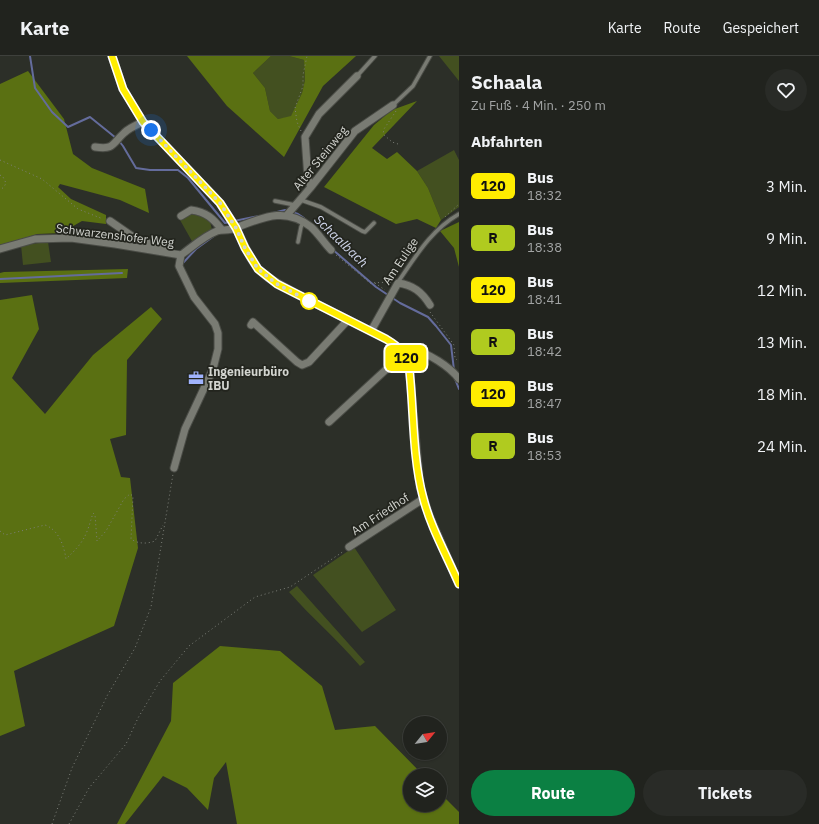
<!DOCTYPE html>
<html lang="de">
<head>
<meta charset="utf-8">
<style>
  body { margin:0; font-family:"IBM Plex Sans",sans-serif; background:#292b27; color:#f1f3f6; height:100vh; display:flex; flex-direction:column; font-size:15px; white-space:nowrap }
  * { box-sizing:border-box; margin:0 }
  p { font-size:13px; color:#a2a4a4 }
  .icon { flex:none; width:22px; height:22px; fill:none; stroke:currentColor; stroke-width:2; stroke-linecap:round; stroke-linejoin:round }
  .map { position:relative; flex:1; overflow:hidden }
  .drawer { display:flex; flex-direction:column; background:#21231e; width:360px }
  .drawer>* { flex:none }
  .badge { padding:0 8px; border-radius:6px; font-size:14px; line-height:26px }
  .needle { width:26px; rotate:60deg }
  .tools { position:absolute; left:403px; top:660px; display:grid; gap:8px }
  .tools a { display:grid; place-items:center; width:44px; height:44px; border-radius:50%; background:#21231e; box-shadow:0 1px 3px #0004,0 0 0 1px #3e403c; font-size:20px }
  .you { position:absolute; width:20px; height:20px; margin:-10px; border:3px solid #fff; border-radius:50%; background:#1a73e8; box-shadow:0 0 0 6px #1a73e833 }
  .map>.badge { position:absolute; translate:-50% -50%; box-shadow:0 0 0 2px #fff }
  h2 { padding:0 12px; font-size:15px; line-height:36px }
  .round { display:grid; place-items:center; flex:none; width:42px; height:42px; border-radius:21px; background:#292b27 }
  .head { display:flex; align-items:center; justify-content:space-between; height:68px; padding:0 12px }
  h1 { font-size:19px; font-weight:700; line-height:30px }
  .cta { display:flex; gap:8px; margin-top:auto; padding:8px 12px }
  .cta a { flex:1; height:46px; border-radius:24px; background:#0b8043; color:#fff; font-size:16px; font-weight:700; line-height:46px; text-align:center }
  .cta a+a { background:#292b27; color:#f1f3f6 }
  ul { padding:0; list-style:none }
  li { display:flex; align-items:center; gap:12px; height:52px; padding:0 12px }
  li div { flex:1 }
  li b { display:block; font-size:15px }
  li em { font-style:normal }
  li .badge { min-width:44px; font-weight:700; text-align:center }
  header { display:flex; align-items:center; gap:24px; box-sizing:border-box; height:56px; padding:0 20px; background:#21231e; border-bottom:1px solid #3e403c }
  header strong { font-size:19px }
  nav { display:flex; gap:22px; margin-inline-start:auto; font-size:14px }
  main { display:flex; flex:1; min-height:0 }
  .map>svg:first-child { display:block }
  .green { fill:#435020 }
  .forest { fill:#5a7012 }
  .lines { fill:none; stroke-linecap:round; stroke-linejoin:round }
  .stream { stroke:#646c9c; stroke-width:2 }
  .lane-casing { stroke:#4a4c46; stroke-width:5.5 }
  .street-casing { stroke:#4a4c46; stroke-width:9 }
  .path { stroke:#7e817a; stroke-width:1; stroke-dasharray:1 3; stroke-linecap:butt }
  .lane { stroke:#797b73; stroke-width:3.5 }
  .street { stroke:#797b73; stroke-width:7 }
  .line-casing { stroke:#fff; stroke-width:9 }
  .line { stroke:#ffed00; stroke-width:6 }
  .walk { stroke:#d3d5d0; stroke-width:4; stroke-dasharray:0 7.2 }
  .stop-dot { fill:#fff; stroke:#ffed00; stroke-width:2 }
  .labels { text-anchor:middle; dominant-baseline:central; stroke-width:3.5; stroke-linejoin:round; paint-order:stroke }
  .street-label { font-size:12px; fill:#d3d5d0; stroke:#23251e }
  .poi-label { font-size:12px; font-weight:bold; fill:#d3d5d0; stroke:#23251e; text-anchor:start }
  .water-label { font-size:13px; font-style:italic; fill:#d1d7ec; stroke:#23251e }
</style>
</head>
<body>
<header>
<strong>Karte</strong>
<nav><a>Karte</a><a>Route</a><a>Gespeichert</a></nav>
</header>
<main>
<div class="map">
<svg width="459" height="768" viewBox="0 0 459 768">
  <rect width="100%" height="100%" fill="#2c2f28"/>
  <!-- green -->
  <path class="green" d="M271 0H289L304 4 305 24 302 37 291 61 278 63 270 55 265 32 253 17Z
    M439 0H459V25Z
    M454 94 459 104V151L441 164 428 132 417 115Z
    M199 156 210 165 212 174 193 187 180 164 186 159Z
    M48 186 51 206 23 209 21 189Z
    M354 491 396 554 362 576 313 519Z
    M297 530 365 606 360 610C338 584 312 562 289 536Z"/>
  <!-- forest -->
  <path class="forest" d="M187 0H271L253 17 265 32 270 55 278 63 291 60 302 37 305 24 304 4 289 0H356L323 30 284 101 227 50Z
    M28 15 64 63 73 98 92 112 145 133 149 157 120 144 60 128 58 131 71 143 106 159V168L82 165 61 177 37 178 0 191V28Z
    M417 45 372 92 387 103 397 96 417 115 428 132 441 164 436 172 417 163 396 168 324 131 374 69 392 54Z
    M459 166V211L454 192 440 175Z
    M128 213 127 222 0 227V217L4 216Z
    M32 239 39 273 12 322 45 358 93 299 151 251 162 263 127 304 126 379 110 383 121 421 130 422 138 492 114 570 14 615 25 670 0 680V244Z
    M220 590 280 595 322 630 335 674 375 670 423 719H410V749H440V737L459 756V768H237L226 706 214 722 208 754 187 732 163 720 125 768H117L171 665 173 627Z"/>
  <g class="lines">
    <!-- stream -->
    <path class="stream" d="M30 0 35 32 52 56 68 71 90 61 116 82
      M119 85 123 90 136 112 150 114H178L188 122 225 167 230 166
      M292 156 298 158 304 162
      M273 157 285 154 288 155
      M234 165 259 160
      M332 193 376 231 400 247 428 261 436 270 451 289 454 314
      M182 208 196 193 214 180
      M0 223 122 217
      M455 323 459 333"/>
    <!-- lane casing -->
    <g class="lane-casing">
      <path id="lane" d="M357 20 375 0
        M393 49 413 30 430 0
        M301 144 321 151 362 175 365 176 374 167
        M275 145 295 149
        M298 186 301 171 303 166
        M398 226C416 200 431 174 459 158"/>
    </g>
    <!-- street casing -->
    <g class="street-casing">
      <path id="street" d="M112 0 123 33 143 66 220 147 236 172 251 203 258 213 267 221 295 237 386 283C399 291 404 295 409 310L420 431 429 459 459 528
        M95 91C114 94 112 88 124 77 129 72 136 69 143 66
        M311 131 308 123 305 81 319 58 357 20
        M287 159 311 131 355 75 393 49
        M181 160 191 154C206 156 213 162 222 174
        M110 165 136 183 170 194
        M0 193 35 183 71 182 115 188 181 199
        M181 199C192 191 204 180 217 175 223 173 229 175 235 172 262 162 285 150 311 171 318 177 324 187 331 194
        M251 269 253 266 297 306 302 309 309 306 348 264
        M371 275 398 227C413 229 422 236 430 249
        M329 366 404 297C407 296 410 295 413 295 427 295 451 312 459 323
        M174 412 185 373 213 313 218 293V277L215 268 194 241 179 210 181 199
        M349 491 423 443"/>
    </g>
    <!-- path -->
    <path class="path" d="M396 55 384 73 383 78 392 86 398 88
      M301 75 297 66 295 52 303 30V19L307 0
      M0 104 42 123 78 153 103 163
      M0 119 3 121 6 127 4 131 0 134
      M445 161 459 148
      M336 199 370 227 392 226
      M375 227 385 234
      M430 256 454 289 455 302 457 304
      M0 475 5 479 45 469C59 474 64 490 66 503 85 485 86 480 93 457L95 459 97 485 106 475 124 443 130 438 133 440 131 483C138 488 147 488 155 485L163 469
      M52 768 72 712 107 640 135 592 151 551 173 418
      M69 768 89 732 126 688 138 662 160 625 189 590 255 541 290 531 344 495"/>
    <!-- lane -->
    <use href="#lane" class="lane"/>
    <!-- street -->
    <use href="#street" class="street"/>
  </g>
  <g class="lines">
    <!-- line casing -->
    <g class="line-casing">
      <path id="line" d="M112 0 123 33 143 66 220 147 236 172 245 192 258 213 277 228 386 283C399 291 404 295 409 310 414 353 412 399 423 441 430 470 447 500 459 528"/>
    </g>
    <!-- line -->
    <use href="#line" class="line"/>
    <!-- walk -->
    <path class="walk" d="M151 74 220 147 236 172 245 192 258 213 277 228 309 245"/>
  </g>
  <!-- icons -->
  <defs>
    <g id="office-bare" transform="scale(1.2)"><path d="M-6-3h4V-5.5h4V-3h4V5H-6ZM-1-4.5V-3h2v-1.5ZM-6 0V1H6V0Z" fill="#a0b3fd" stroke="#23251e" stroke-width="2.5" paint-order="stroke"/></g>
  </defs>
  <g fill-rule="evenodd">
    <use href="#office-bare" x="196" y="322"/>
  </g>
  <!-- markers -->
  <circle class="stop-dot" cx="309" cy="245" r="8"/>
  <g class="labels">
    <!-- street labels -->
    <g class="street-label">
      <text transform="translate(320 102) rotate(-51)">Alter Steinweg</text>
      <text transform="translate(115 179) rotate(7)">Schwarzenshofer Weg</text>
      <text transform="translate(400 205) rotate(-56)">Am Eulige</text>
      <text transform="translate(380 458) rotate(-33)">Am Friedhof</text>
    </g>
    <!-- poi labels -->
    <g class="poi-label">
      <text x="208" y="315">Ingenieurbüro<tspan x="208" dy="14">IBU</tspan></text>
    </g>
    <!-- water labels -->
    <g class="water-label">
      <text transform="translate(341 185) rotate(44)">Schaalbach</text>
    </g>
  </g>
</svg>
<div class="tools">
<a><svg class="needle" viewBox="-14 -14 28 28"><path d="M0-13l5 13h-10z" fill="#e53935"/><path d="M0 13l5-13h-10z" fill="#a2a4a4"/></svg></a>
<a><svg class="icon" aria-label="layers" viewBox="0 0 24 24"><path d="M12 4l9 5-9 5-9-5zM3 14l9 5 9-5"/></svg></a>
</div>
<div class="you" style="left:151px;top:74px"></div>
<b class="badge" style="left:406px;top:302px;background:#ffed00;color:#111">120</b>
</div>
<section class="drawer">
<div class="head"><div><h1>Schaala</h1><p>Zu Fuß · 4 Min. · 250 m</p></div><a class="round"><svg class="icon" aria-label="heart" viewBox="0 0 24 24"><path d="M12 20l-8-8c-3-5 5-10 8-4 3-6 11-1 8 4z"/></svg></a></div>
<h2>Abfahrten</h2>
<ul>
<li><span class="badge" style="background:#ffed00;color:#111">120</span><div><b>Bus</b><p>18:32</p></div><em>3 Min.</em></li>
<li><span class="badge" style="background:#b0cb1f;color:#111">R</span><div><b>Bus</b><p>18:38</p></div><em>9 Min.</em></li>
<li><span class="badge" style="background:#ffed00;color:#111">120</span><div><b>Bus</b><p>18:41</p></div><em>12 Min.</em></li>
<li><span class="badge" style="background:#b0cb1f;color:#111">R</span><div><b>Bus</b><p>18:42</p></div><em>13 Min.</em></li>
<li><span class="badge" style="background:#ffed00;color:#111">120</span><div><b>Bus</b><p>18:47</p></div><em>18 Min.</em></li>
<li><span class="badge" style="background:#b0cb1f;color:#111">R</span><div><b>Bus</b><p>18:53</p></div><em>24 Min.</em></li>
</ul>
<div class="cta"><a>Route</a><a>Tickets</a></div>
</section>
</main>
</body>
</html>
